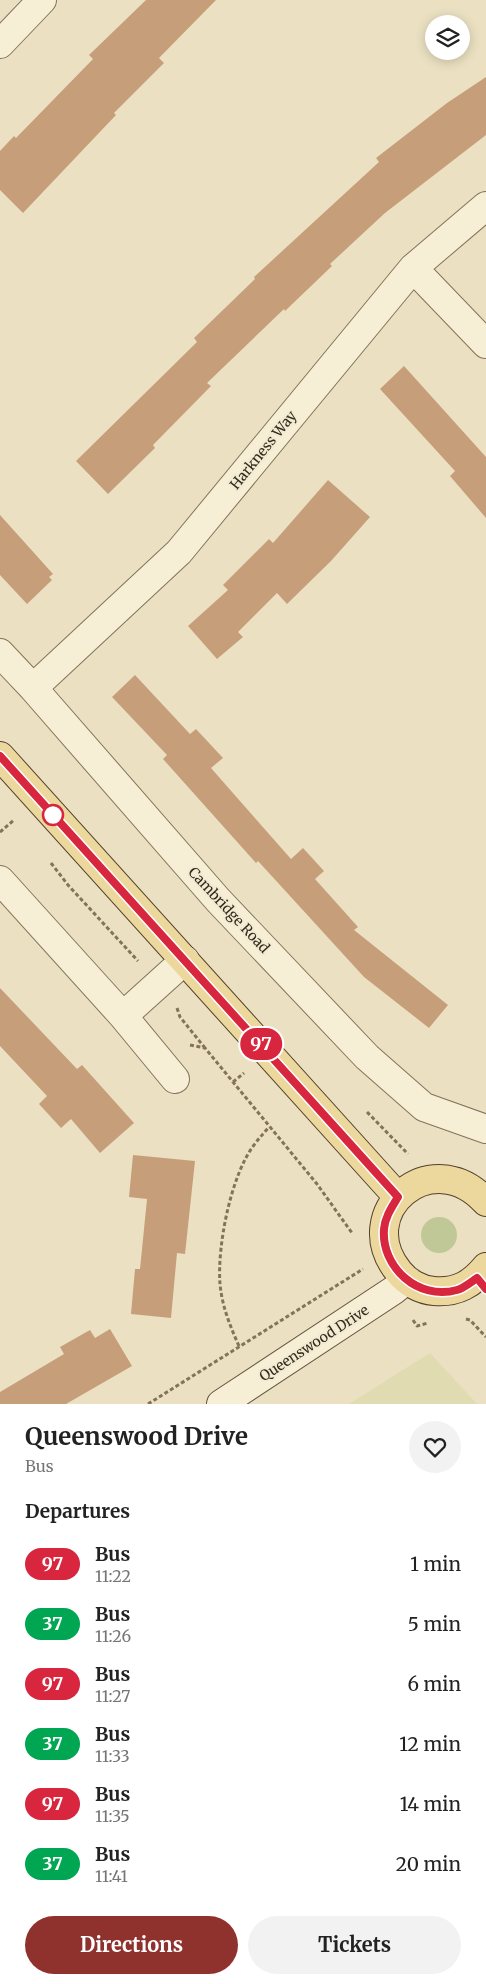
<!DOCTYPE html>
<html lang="en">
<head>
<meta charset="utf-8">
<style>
  body { margin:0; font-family:Merriweather,serif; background:#f2f2f2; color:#222; height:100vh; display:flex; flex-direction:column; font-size:19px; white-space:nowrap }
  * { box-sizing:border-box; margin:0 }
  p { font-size:16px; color:#767676 }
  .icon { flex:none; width:28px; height:28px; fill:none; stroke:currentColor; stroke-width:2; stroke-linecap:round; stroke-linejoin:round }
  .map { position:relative; height:1404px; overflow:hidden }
  .side { display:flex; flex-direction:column; background:#fff; flex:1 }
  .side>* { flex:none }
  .badge { padding:0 10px; border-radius:16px; font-size:18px; line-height:32px }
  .buttons { position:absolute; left:425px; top:15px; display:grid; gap:10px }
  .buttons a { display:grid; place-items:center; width:45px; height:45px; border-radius:50%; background:#fff; box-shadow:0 2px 12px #0003; font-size:25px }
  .map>.badge { position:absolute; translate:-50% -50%; box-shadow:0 0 0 2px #fff }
  h2 { padding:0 25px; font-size:19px; line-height:45px }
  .round { display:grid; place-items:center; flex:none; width:52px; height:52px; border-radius:26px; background:#f2f2f2 }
  .head { display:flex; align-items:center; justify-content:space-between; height:85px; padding:0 25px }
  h1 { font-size:24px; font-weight:700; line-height:38px }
  .cta { display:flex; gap:10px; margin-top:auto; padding:10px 25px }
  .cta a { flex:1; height:58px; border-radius:30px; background:#8f322e; color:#fff; font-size:20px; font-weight:700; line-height:58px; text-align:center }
  .cta a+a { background:#f2f2f2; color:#222 }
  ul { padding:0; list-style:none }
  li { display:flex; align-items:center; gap:15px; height:60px; padding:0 25px }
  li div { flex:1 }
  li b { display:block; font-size:19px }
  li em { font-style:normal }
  li .badge { min-width:55px; font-weight:700; text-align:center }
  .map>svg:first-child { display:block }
  .farmland { fill:#e0dbb0 }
  .green { fill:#c0c897 }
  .building { fill:#c79e7a }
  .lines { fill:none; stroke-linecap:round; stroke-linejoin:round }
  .street-casing { stroke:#84735a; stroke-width:30 }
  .secondary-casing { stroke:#66543e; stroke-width:30 }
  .primary-casing { stroke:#52412f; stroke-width:30 }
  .path { stroke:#84735a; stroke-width:3; stroke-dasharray:4 2.5; stroke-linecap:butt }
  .street { stroke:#f6eed5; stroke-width:28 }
  .secondary { stroke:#f6eed5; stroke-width:28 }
  .primary { stroke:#ecd79c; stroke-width:28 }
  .line-casing { stroke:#fff; stroke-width:11 }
  .line { stroke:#d7263d; stroke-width:8 }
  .stop-dot { fill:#fff; stroke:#d7263d; stroke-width:2.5 }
  .labels { text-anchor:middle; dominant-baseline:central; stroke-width:4; stroke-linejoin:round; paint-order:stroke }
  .street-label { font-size:14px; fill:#342a1e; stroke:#f3ebd1 }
</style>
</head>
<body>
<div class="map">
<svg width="486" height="1404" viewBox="0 0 486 1404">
  <rect width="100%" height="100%" fill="#ebe1c2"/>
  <!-- farmland -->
  <path class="farmland" d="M430 1353 477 1404H349Z"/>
  <!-- green -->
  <path class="green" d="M421 1235a18 18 0 1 1 36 0a18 18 0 1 1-36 0Z"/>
  <!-- building -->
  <path class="building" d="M146 0H216L159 58 164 63 114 113 116 115 23 213 0 190V151L14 136 16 138 93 59 89 55Z
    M486 77V135L385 213 330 264 332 266 285 311 284 309 207 383 211 386 153 445 155 448 108 494 76 461 197 342 194 338 255 279 254 277 379 162 376 158 447 103Z
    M404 366 486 457V518L450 476 455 471 380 389Z
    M328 480 370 517 331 561 287 604 277 593 238 632 243 637 217 659 188 626 228 590 223 585 269 539 273 543Z
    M0 515 53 574 49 577 52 580 27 604 0 575Z
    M135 675 190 734 196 729 223 758 211 768 291 859 303 848 324 871 315 879 358 927 354 930 448 1005 429 1028 364 977 258 861 256 863 163 759 167 755 112 697Z
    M0 988 77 1069 82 1065 134 1123 100 1153 71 1119 61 1128 39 1104 47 1096 0 1046Z
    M133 1155 195 1161 185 1254 177 1253 171 1318 131 1314 135 1269H140L147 1199 129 1197Z
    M110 1329 132 1366 66 1404H0V1392L64 1354 60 1347 90 1330 95 1338Z"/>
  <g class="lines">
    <!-- street casing -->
    <g class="street-casing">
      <path id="street" d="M0 44 42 0
        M413 268 486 344
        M0 653 33 688 218 900 367 1057 424 1107 486 1129
        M33 688 179 552 413 268 486 206
        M0 880 123 1016 175 1079
        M123 1016 185 960"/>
    </g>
    <!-- secondary casing -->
    <g class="secondary-casing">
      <path id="secondary" d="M221 1404 394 1290 406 1280"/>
    </g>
    <!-- primary casing -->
    <g class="primary-casing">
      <path id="primary" d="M0 756 398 1197
        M486 1202C432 1142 350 1212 399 1272 407 1282 420 1290 434 1291 457 1293 472 1284 486 1267"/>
    </g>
    <!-- path -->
    <path class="path" d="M0 832 14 820
      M51 863 68 885 138 961
      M177 1008 180 1017 205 1048
      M190 1045 205 1048 317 1184 352 1233
      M233 1082 244 1073
      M367 1112 408 1154
      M466 1319 470 1320 486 1337
      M413 1320 417 1326 428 1323
      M239 1346C230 1326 222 1306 220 1284 217 1246 231 1175 254 1145 259 1138 264 1133 269 1127
      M148 1404 363 1269"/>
    <!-- street -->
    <use href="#street" class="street"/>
    <!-- secondary -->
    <use href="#secondary" class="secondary"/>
    <!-- primary -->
    <use href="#primary" class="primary"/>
  </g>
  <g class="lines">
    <!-- line casing -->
    <g class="line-casing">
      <path id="line" d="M0 756 398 1197C392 1207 385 1217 384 1229 381 1267 418 1301 457 1290 464 1288 471 1282 477 1278L486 1289"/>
    </g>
    <!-- line -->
    <use href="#line" class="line"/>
  </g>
  <!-- markers -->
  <circle class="stop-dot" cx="53" cy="815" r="10"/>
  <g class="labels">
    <!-- street labels -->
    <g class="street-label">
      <text transform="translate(263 450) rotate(-51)">Harkness Way</text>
      <text transform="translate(229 910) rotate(47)">Cambridge Road</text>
      <text transform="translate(314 1343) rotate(-33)">Queenswood Drive</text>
    </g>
  </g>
</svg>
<div class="buttons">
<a><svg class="icon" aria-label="layers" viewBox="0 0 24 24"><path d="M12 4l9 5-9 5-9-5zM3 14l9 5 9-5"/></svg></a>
</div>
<b class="badge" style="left:261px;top:1044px;background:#d7263d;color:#fff">97</b>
</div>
<section class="side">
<div class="head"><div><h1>Queenswood Drive</h1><p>Bus</p></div><a class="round"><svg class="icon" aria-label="heart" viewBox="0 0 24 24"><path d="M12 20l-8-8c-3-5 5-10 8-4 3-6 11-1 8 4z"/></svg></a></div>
<h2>Departures</h2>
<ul>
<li><span class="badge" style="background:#d7263d;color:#fff">97</span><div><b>Bus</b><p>11:22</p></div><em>1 min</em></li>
<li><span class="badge" style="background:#00a651;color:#fff">37</span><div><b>Bus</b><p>11:26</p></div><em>5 min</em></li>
<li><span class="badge" style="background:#d7263d;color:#fff">97</span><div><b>Bus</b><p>11:27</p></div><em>6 min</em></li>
<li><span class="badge" style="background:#00a651;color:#fff">37</span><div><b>Bus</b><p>11:33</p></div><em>12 min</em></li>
<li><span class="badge" style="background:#d7263d;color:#fff">97</span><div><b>Bus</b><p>11:35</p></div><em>14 min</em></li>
<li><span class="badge" style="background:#00a651;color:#fff">37</span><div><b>Bus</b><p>11:41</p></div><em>20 min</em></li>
</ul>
<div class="cta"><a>Directions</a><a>Tickets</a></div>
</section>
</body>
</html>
